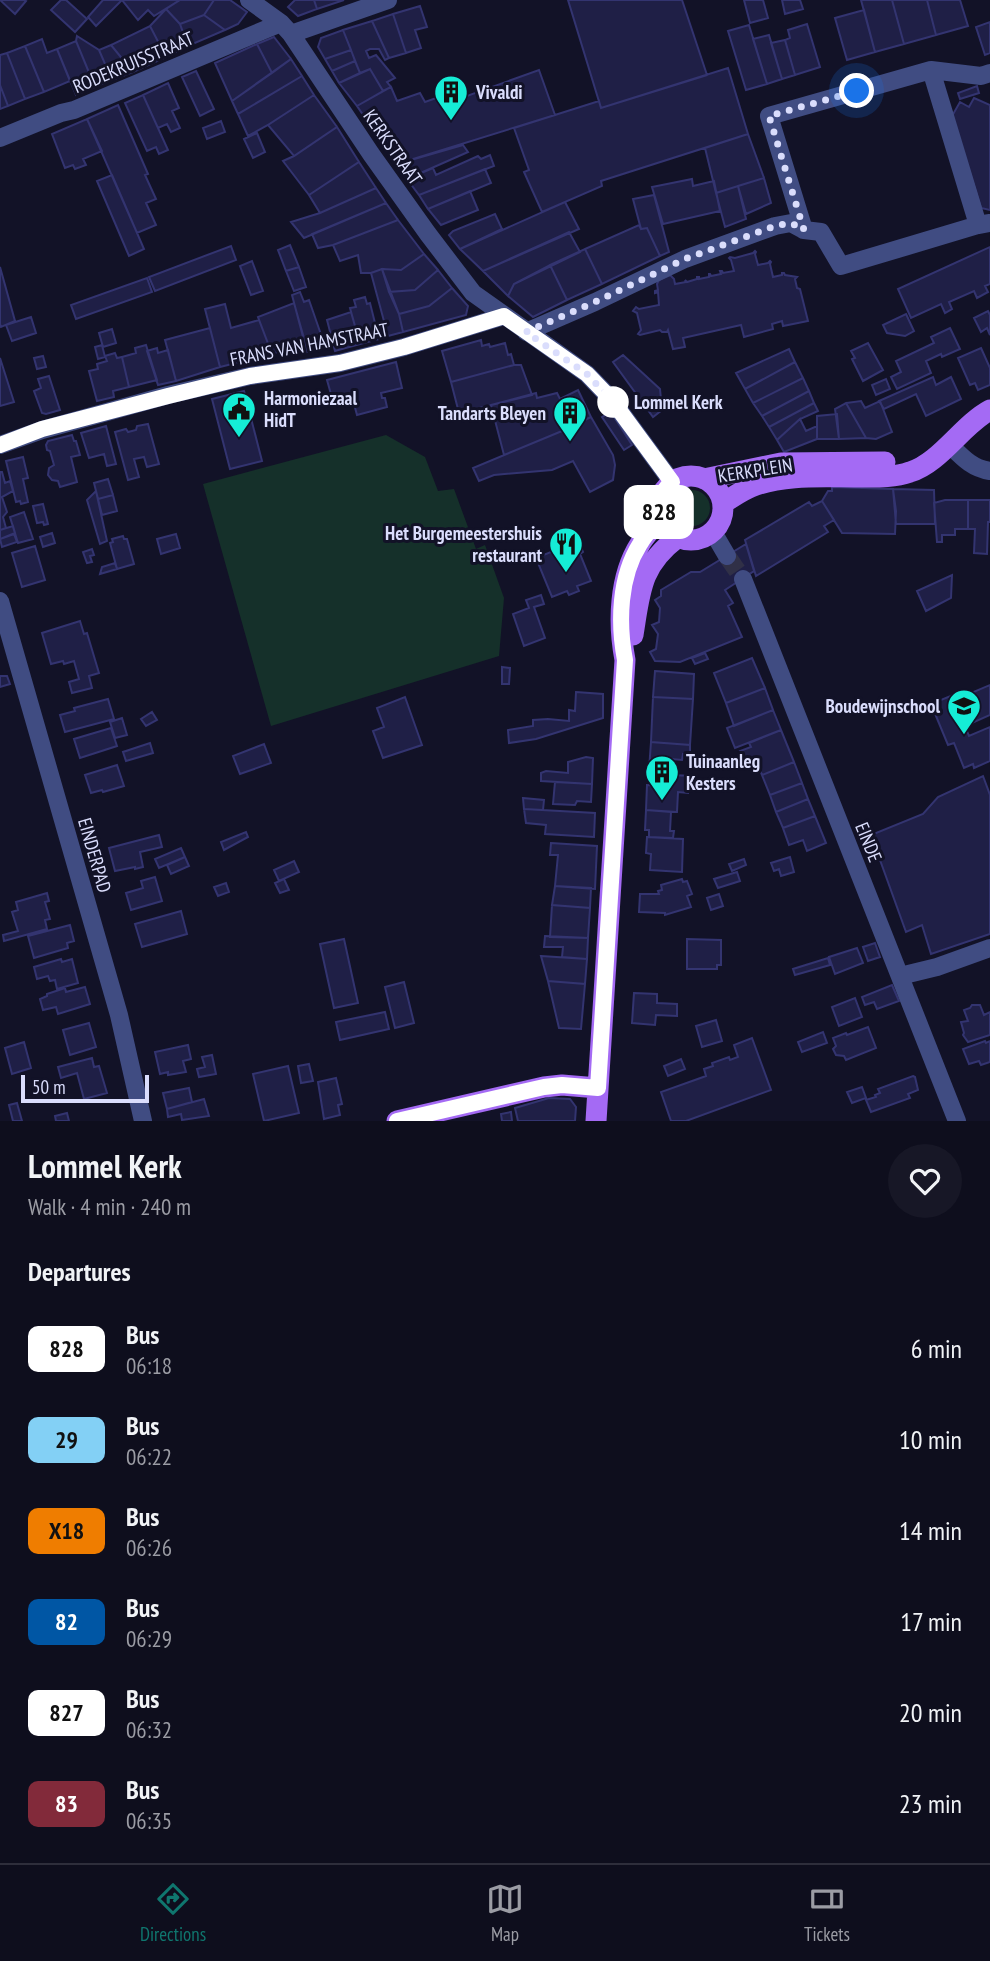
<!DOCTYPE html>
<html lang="en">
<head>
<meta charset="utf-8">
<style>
  body { margin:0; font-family:"PT Sans Narrow",sans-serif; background:#171726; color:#f1f3f6; height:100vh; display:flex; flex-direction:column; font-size:26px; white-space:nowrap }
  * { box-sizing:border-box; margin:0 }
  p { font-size:23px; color:#9b9ca4 }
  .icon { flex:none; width:38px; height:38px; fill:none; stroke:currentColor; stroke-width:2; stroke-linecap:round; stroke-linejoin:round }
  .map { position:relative; height:1121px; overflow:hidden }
  .details { display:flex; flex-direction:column; background:#0e0e1d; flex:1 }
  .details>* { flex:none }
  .badge { padding:0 14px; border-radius:10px; font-size:24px; line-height:46px }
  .scale { position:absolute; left:21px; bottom:18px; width:128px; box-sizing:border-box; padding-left:7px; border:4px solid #daddfc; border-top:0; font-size:19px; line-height:24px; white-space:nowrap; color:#daddfc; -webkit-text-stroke:5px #121227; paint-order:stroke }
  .you { position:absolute; width:35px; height:35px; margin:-18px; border:5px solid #fff; border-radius:50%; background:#1a73e8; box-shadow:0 0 0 10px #1a73e833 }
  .map>.badge { position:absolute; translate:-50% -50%; box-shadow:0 0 0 4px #fff }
  h2 { padding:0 28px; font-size:26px; line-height:63px }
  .round { display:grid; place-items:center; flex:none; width:74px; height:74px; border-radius:37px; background:#171726 }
  .head { display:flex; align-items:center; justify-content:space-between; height:119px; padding:0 28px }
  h1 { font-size:33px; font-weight:600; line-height:52px }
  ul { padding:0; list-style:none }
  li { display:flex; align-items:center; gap:21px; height:91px; padding:0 28px }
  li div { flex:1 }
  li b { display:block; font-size:26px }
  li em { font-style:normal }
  li .badge { min-width:77px; font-weight:700; text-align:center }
  .menu { display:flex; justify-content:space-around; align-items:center; height:98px; border-top:2px solid #2e2e3b; background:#0e0e1d; font-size:19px; color:#9b9ca4 }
  .menu a { display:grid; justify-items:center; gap:4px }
  .menu .on { color:#0f766e }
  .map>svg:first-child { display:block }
  .green { fill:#15302a }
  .building { fill:#1f1f46; stroke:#333470; stroke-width:2 }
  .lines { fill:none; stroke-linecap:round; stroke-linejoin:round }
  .minor-tunnel { stroke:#303047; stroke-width:18; stroke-dasharray:18 9; stroke-linecap:butt }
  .minor { stroke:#404c82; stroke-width:18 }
  .major { stroke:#a46af4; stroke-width:21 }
  .line-casing { stroke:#fff; stroke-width:16 }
  .line { stroke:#fff; stroke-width:10 }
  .walk { stroke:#daddfc; stroke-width:7; stroke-dasharray:0 12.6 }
  .stop-dot { fill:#fff; stroke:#fff; stroke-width:3.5 }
  .labels { text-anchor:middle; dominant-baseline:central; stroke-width:6; stroke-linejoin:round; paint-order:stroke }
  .street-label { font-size:19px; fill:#daddfc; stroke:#121227 }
  .poi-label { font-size:19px; font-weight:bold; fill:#daddfc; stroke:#121227; text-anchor:start }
  .stop-label { font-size:19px; font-weight:bold; fill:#daddfc; stroke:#121227; text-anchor:start }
</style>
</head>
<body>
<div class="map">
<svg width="990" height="1121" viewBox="0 0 990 1121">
  <rect width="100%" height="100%" fill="#121227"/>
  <!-- green -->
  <path class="green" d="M386 435 425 457 438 491 454 489 476 549 485 545 504 598 499 656 271 726 203 484Z
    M674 508a18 18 0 1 1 36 0a18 18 0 1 1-36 0Z"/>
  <!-- building -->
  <path class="building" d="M0 0H24L26 1 15 14Z
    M61 0H66L87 19 75 32 51 10Z
    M103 0H122L96 26 88 17Z
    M122 0H180L154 16 148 10 138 20Z
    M180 0H214L204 15 180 24 166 9Z
    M214 0H230L247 12 238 24 225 30 204 15Z
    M295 0H314L317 9 298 16 288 7Z
    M314 0H344L317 9Z
    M568 0H682L707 75 601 108Z
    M744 0H763L768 18 750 23Z
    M782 0H800L803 9 785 14Z
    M861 0H892L904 44 875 52Z
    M892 0H927L936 35 904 44Z
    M927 0H960L968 26 936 35Z
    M420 6 427 27 415 30 421 48 406 53 393 14Z
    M166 9 180 24 188 46 166 57 150 26Z
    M864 10 875 52 847 60 835 18Z
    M393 14 406 53 389 58 372 21Z
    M204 15 225 30 188 46 180 24Z
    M372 21 389 58 385 60 379 49H370L366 51 369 58 376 55 395 78 387 82 391 87 383 91 370 69 360 73 343 30Z
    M990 22V53L985 55 976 27Z
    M807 24 820 67 795 75 785 40 790 38 788 30Z
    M749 25 767 84 746 90 728 31Z
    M150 26 166 57 133 72 111 45Z
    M343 30 351 50 325 59 318 47 321 38Z
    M769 35 782 79 767 84 753 39Z
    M77 36 99 50 112 80 95 87 76 41Z
    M274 37 291 59 272 73 257 44Z
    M42 39 47 53 57 49 70 81 44 92 25 46Z
    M785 40 795 75 782 79 771 43Z
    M76 41 95 87 76 95 57 49Z
    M257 44 272 73 232 101 215 63Z
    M111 45 133 72 112 80 99 50Z
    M25 46 44 92 25 99 7 53Z
    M351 50 355 61 332 71 325 59Z
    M7 53 25 99 8 106 0 85V55Z
    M291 59 302 76 238 114 232 101Z
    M355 61 360 73 339 83 332 71Z
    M728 68 748 134 601 181 602 186 542 212 524 172 529 170 514 128 599 101 601 108Z
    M370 69 383 91 357 106 339 83Z
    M539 70 555 115 397 164 357 106 391 87 397 101 420 93 425 102 439 97 442 105Z
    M196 71 214 109 200 116 182 77Z
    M302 76 314 95 268 125 248 136 238 114Z
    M168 83 179 108 172 111 180 128 171 132 167 124 158 128 143 95Z
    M0 85 8 106 0 109Z
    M977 86 979 93 960 99 958 93Z
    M143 95 168 150 159 154 156 147 147 151 125 103Z
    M314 95 337 127 294 156 268 125Z
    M974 98 990 105V210L981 208 952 116 960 102 969 107Z
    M118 105 148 174 145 175 156 199 146 203 156 225 137 233 87 119Z
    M87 119 102 151 83 159 86 165 75 169 73 165 65 168 52 134Z
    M221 121 225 132 207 139 203 128Z
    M337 127 359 162 309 195 283 161 294 156Z
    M257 133 265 152 253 158 244 139Z
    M748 134 764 178 716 193 705 148Z
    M463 145 468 152 407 179 397 164Z
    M490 155 494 166 419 195 407 179 433 168 436 175 478 156 481 159Z
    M359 162 376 188 320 213 309 195Z
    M485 169 491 183 428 209 419 195Z
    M112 175 144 249 129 256 97 181Z
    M764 178 771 203 746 214 738 186Z
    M692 179 693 186 714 181 720 211 663 224 652 187Z
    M738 186 746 219 725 227 716 193Z
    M376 188 386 203 304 238 291 222 320 213Z
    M470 191 478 210 441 225 428 209Z
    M654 195 669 252 660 256 647 228 641 229 633 199Z
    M565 202 579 229 483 271 460 249Z
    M386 203 398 220 333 245 318 248 312 234Z
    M495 214 502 229 460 249 449 235 453 231Z
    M398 220 424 254 401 270 382 269 371 273H361L358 255 340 261 333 245Z
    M639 225 641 229 647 228 660 256 602 284 585 249Z
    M569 232 580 252 514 284 508 296 483 271Z
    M290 245 299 267 286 271 278 250Z
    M231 246 236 260 155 291 149 277Z
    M990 247V284L985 286 988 292 977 298 974 291 949 302 952 309 945 313 941 304 911 318 898 289Z
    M585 249 602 284 567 300 550 265Z
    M755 251 756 252 755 254 758 265 768 263 770 261 771 262 770 264 773 277 782 275V273H784L785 275 797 277 795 279 797 288 800 289 808 321 783 326 782 321 772 324 773 329 744 337 741 325 683 338 685 347 673 349 668 330 667 332H662L660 330 640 335 638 334 641 330 637 313 633 311 636 307 639 309 659 305 658 292 655 293V291L658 290 657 284 659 280 670 275 674 279 675 284 686 282 685 280 687 282 697 279V277H699V279L709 277V274H710L711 276 721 274 720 271H722L723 273 734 271 731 260 729 258 730 257 735 258 753 253Z
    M424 254 438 270 415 290 389 292 382 269 401 270Z
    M252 261 263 291 251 295 240 266Z
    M550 265 567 300 533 317 508 296 514 284Z
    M0 267 15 321 1 327 0 324Z
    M299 267 306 287 294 291 286 271Z
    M382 269 399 314 403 332 388 336 371 273Z
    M438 270 452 288 429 306 399 314 389 292 415 290Z
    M147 278 152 292 76 319 71 305Z
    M452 288 468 306 466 315 403 332 399 314 429 306Z
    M300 292 304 302 309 300 325 346 307 352 292 295Z
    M365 297 367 304 370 303 379 339 360 344 350 308 356 307 354 300Z
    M294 303 305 342 272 354 258 317Z
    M225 304 231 328 259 320 272 354 220 367 205 309Z
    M988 311 990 315V335L987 328 981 332 974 318Z
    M351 312 360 344 335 351 327 320Z
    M906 314 914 331 905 336 887 333 883 325Z
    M31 317 36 333 12 341 6 325Z
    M210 328 220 367 176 381 165 340Z
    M950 328 960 349 942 357 941 354 926 361 931 373 897 389 891 377 901 372 896 361 934 343 931 337Z
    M112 329 116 343 103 347 99 333Z
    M481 340 482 346 489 344 490 347 505 343 508 355 511 354 514 365 451 382 442 351Z
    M868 343 883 370 863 381 852 359 855 358 851 351Z
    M102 345 105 357 98 359 95 347Z
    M146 345 157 380 129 387 122 357 136 353 135 348Z
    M157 348 158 353 168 350 176 381 158 385 147 351Z
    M981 348 990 368V385L978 390 975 383 970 385 958 358Z
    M789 349 795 362 745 389 736 373Z
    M115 353 117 358 122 357 129 387 113 391 114 397 97 401 89 371 98 369 97 364 107 361 105 356Z
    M623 355 660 389 662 410 653 417 613 362Z
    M43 356 46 367 37 369 34 358Z
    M0 358 14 402 0 406Z
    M396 362 402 388 381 393 382 398H385L387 407 357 415 353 400 334 405 327 380Z
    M795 362 803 378 753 403 745 389Z
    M514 365H521L532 395 459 413 451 382Z
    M49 376 60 410 46 414 42 413 34 391 41 388 38 379Z
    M933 377 936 385 951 377 961 399 926 416 916 394 884 409 879 401Z
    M803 378 809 391 762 416 753 403Z
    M886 379 890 389 876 395 872 385Z
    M578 390 591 417 562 431 504 455 491 405 536 393 537 398 557 393 560 399Z
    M244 391 262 461 230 469 212 399Z
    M809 391 814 403 769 427 762 416Z
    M861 401 865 408 880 401 892 432 876 439 866 438 846 403Z
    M814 403 818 411 800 419 777 440 769 427Z
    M846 403 866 438 839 439 835 409Z
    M611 412 632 445 624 450 602 417Z
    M837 414 839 439H817V416Z
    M591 417 613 455 615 465 613 480 590 492 573 461 552 470 494 475 479 481 473 468 562 431Z
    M800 419 806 431 817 426V439L784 452 777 440Z
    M148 424 159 464 147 467 144 457 134 459 139 477 128 480 115 432 126 429 128 432 136 430 137 426Z
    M106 426 116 464 107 466 104 454 89 458 81 433Z
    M72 435 74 441H76L80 455 71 457 77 482 60 487 58 481 52 480 48 475 49 468 54 465 50 451 47 450 46 445 48 441Z
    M23 457 28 478 23 479 28 502 21 504 20 501 16 502 6 461Z
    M0 472H2L5 483 10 481 13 491 2 497 7 512 3 517 6 528 0 530Z
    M108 479 113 495 98 499 94 483Z
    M832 487 893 489 896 511 895 534 842 533 822 501 828 491H832Z
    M893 489 934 490 935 524H896Z
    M96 491 107 541 100 544 87 500Z
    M113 495 117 511 102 515 98 499Z
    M945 500H968V529H955V535H942V542H937L934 503Z
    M968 500H990V522H988L987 554 974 553 975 529H968Z
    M822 501 834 520 824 526 828 532 756 576 745 540 809 502 812 506Z
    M43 504 48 524 44 525 43 522 37 523 33 506Z
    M24 512 33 539 18 543 10 517Z
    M13 526 15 533 0 539V530Z
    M52 533 55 543 43 547 40 537Z
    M14 534 17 542 2 547 0 539Z
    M176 534 180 548 161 554 157 539Z
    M123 536 124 539H127L134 564 117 569 110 543 113 542 112 539Z
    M578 541 583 552 580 554 591 581 577 586 579 591 569 595 567 591 552 597 536 558Z
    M746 544 754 571 725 590 733 603 728 606 742 637 680 662 655 661 650 652 656 649 658 634 652 625 659 622 660 608 655 600 661 596V590L691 572H700Z
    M35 546 45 580 22 587 12 553Z
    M92 549 94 555 90 556 92 562 87 563 83 552Z
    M115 563 117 569 100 574 102 567Z
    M952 575 951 598 926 611 917 591Z
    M541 595 544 604 534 607 545 638 524 646 513 614 529 608 526 600Z
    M80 621 84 634 87 633 99 673 89 676 92 688 72 693 69 682 79 679 74 661 64 664 63 661 51 664 42 633Z
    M705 653 708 659 695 664 692 658Z
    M752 658 765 688 726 703 714 673Z
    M502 667 510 668 509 684H502Z
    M655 671 694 674 693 699 653 697Z
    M0 676H7L10 684 0 687Z
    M990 685V715L965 726 969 736 990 727V761L974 768 973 764 964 768 954 743 948 745 931 704 953 695 956 702 965 698 964 696Z
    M765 688 773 710 734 726 726 703Z
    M576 692 603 694V718L536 739 509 743 508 730 533 726V720L548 719 569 721V710L575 711Z
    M405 697 422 745 383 758 373 731 384 727 377 708Z
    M653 697 693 699 690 745 651 742Z
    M108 699 114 719 65 732 60 715 75 711 74 708Z
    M773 710 781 730 735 748 727 728Z
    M152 712 157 720 146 726 141 719Z
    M122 718 127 735 115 738 110 722Z
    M111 728 117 746 80 758 74 739Z
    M781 730 794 762 762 775 755 759 745 763 740 751 751 747 749 743Z
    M651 742 690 745V755L683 754 682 760 672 759 671 771 649 770Z
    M150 743 153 753 126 761 123 752Z
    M264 744 271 763 240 774 233 756Z
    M586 757 593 758 592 784 541 781V773L546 771 568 773V762Z
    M794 762 802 783 770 795 762 775Z
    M117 765 124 786 103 792 102 790 91 793 85 775Z
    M672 775 692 776 691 787H688V793L678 792 677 812 646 810 647 785 671 786Z
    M983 776 990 795V934L931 954 922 925 906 932 871 835 923 814 938 797Z
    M555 782 592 784 591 802 577 801 575 805 553 804Z
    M802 783 808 799 776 812 770 795Z
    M523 798 544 800 543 810 524 809Z
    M808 799 815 816 783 828 776 812Z
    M524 809 595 813 594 837 545 834 546 825 526 823Z
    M646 810 671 812 670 831H674L673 838 649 837V830H645Z
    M815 816 826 843 807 851 803 840 789 845 783 828Z
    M246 832 248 837 224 850 221 842Z
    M159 835 162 847 140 852 143 867 135 869V867L115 871 109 848Z
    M647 837 683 839 682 872 650 870 651 854 646 853Z
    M551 843 597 846 595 889 555 886 558 855H550Z
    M181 848 185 857 159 868 155 859Z
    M185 857 189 866 171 874 167 865Z
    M790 857 794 872 781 876 779 869 774 871 771 863Z
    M744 859 746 865 732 871 729 864Z
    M294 861 299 872 279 881 274 870Z
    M737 872 740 881 718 888 714 879Z
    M155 877 162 901 131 910 126 893 143 888 141 881Z
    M284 879 289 890 280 893 275 883Z
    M682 879 683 882 687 881 692 894 687 896 691 907 665 915V913L639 912 640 894H659L658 891 662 890 661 885Z
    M226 883 229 892 218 896 214 887Z
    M555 886 591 888 590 908 552 905Z
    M47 893 49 901 45 902 50 919 45 920 47 929 4 941 3 935 18 931 12 912 18 910 16 902Z
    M719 894 723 906 711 910 707 898Z
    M552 905 590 908 588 938 550 937Z
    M181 911 187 934 142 947 135 924Z
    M70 925 74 941 67 943 68 948 34 958 28 936Z
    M545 936 588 938 587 959 562 957 563 947H544Z
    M344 939 358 1003 334 1008 320 944Z
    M687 939 721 940V965H717V969H687Z
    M875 943 880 957 868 961 863 947Z
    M857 948 863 963 835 974 829 957Z
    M541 956 587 959 585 984 548 981Z
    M828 958 830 965 795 975 793 969Z
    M61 959 62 962 72 959 78 983 57 989 55 980 50 981 48 976 37 979 34 967Z
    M548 981 585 984 581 1029 559 1028Z
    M404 982 414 1023 395 1028 385 987Z
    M892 985 899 1001 877 1009 874 1002 865 1005 862 997Z
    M85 987 90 1004 58 1014 56 1007 43 1010 40 999 47 996V994L65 988 66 992Z
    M634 993 657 994V1003L677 1004V1016L656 1015 655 1025 632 1023Z
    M855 998 862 1017 839 1026 832 1007Z
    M972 1005H980L984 1015 990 1012V1035L968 1042 963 1035 964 1033 961 1022 968 1021 964 1010 970 1008Z
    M385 1012 389 1029 340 1040 336 1022Z
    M716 1020 722 1041 702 1047 696 1026Z
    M89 1023 96 1047 70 1055 63 1030Z
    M868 1027 876 1048 846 1060 844 1056 836 1055 833 1049 836 1046 833 1038 846 1033 847 1035Z
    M823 1032 827 1043 802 1052 798 1042Z
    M752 1038 771 1090 686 1121H671L661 1092 706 1076 704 1069 713 1066 712 1063 729 1057 730 1060 738 1057 734 1045Z
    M985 1041 986 1043 990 1041V1062L981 1065 979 1061 969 1064 963 1049Z
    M24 1042 31 1068 12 1074 5 1048Z
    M188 1045 191 1059 183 1061 186 1072 168 1075V1072L160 1074 155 1052Z
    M212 1055 216 1074 199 1077 197 1069 205 1067 202 1057Z
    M92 1058 94 1067 99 1066 107 1093 84 1099 77 1073 61 1078 58 1067Z
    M681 1059 685 1069 668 1076 664 1066Z
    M309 1064 313 1081 301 1083 298 1066Z
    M288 1066 299 1113 264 1121 253 1074Z
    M913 1076 915 1077 918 1090 908 1094 910 1098 871 1112 866 1100 876 1097 875 1095 880 1093 878 1089Z
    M336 1078 342 1104 338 1105 340 1115 324 1119 318 1082Z
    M862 1087 866 1098 852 1103 847 1092Z
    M189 1088 192 1102 167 1109 163 1093Z
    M549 1098 570 1099 576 1107 575 1121H518L515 1108Z
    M204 1099 209 1116 182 1120 181 1114 168 1117 167 1109Z
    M17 1103 22 1121H13L9 1105Z
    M511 1112 512 1121H502L501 1114Z
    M67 1113 69 1121H56L55 1116Z"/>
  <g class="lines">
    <!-- minor-tunnel -->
    <path class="minor-tunnel" d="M727 556 743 579"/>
    <!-- minor -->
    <path class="minor" d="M249 0 281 23 291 34 371 154 428 234 473 293 587 374 611 399 672 482
      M291 34 388 0
      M931 70 978 225
      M990 73 981 76 931 70 769 116 804 230 821 232 841 266 978 225 990 223
      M0 138 61 113 74 110 281 23
      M526 332 595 302 685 259 775 226 791 223 804 230
      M0 445 42 430 168 395 250 376 340 363 404 347 504 316
      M950 445C963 458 972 468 990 471
      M713 532 727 556
      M743 579 957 1121
      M0 601 119 1015 143 1121
      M900 976 937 967 990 948"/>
    <!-- major -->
    <path class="major" d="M659 508a32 32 0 1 1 64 0a32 32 0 1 1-64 0Z
      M704 479 781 463 885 462
      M723 503C732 498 741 491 751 487 783 474 823 477 857 477 875 477 893 478 910 472 940 463 962 425 990 410
      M633 635C640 592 640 566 677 538
      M397 1121 544 1087 562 1085 598 1088
      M596 1121 625 660C618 623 619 577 640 544 645 535 653 527 660 519"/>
  </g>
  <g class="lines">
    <!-- line casing -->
    <g class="line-casing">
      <path id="line" d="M0 445 42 429 168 396 250 376 340 363 404 347 504 316 587 374 611 399 672 482C660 493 657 503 660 519 653 527 645 535 640 544 619 577 618 623 625 660L598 1088 562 1085 544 1087 397 1121"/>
    </g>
    <!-- line -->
    <use href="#line" class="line"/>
    <!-- walk -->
    <path class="walk" d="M613 402 587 374 526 332 595 302 685 259 775 226 791 223 804 230 769 116 857 91"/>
  </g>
  <!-- icons -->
  <defs>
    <g id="building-pin" transform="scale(1.75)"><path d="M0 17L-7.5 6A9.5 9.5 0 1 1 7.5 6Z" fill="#15edd6" stroke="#121227"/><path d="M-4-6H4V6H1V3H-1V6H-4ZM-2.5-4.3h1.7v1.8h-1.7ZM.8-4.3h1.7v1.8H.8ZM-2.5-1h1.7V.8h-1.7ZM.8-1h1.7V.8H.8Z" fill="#111"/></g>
    <g id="civic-pin" transform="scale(1.75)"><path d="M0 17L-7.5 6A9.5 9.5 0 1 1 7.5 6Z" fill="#15edd6" stroke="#121227"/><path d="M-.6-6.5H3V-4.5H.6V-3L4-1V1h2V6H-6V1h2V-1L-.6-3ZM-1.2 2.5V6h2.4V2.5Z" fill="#111"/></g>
    <g id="restaurant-pin" transform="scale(1.75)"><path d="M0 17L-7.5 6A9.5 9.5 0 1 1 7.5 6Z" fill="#15edd6" stroke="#121227"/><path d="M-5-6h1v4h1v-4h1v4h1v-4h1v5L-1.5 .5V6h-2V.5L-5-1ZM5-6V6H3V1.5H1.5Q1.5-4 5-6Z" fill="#111"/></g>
    <g id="school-pin" transform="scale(1.75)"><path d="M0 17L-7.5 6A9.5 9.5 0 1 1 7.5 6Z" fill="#15edd6" stroke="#121227"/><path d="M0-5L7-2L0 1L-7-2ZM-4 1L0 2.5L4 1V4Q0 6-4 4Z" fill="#111"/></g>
  </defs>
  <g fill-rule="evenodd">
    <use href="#building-pin" x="451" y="92"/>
    <use href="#civic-pin" x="239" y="409"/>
    <use href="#building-pin" x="570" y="413"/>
    <use href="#restaurant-pin" x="566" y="544"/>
    <use href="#school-pin" x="964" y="706"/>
    <use href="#building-pin" x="662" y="772"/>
  </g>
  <!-- markers -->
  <circle class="stop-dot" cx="613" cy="402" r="14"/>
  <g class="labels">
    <!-- street labels -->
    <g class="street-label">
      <text transform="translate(133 62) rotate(-23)">RODEKRUISSTRAAT</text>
      <text transform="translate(393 147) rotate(55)">KERKSTRAAT</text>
      <text transform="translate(309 344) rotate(-11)">FRANS VAN HAMSTRAAT</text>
      <text transform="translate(755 470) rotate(-9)">KERKPLEIN</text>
      <text transform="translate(869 842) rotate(68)">EINDE</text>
      <text transform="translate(95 855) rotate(74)">EINDERPAD</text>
    </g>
    <!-- poi labels -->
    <g class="poi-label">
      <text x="476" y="92">Vivaldi</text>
      <text x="264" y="398">Harmoniezaal<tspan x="264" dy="22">HidT</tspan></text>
      <text x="546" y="413" text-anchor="end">Tandarts Bleyen</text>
      <text x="542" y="533" text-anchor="end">Het Burgemeestershuis<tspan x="542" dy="22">restaurant</tspan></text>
      <text x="940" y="706" text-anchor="end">Boudewijnschool</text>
      <text x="686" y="761">Tuinaanleg<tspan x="686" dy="22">Kesters</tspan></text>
    </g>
    <!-- stop labels -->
    <g class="stop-label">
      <text x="634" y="402">Lommel Kerk</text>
    </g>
  </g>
</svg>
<div class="scale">50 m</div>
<div class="you" style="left:857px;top:91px"></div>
<b class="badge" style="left:659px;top:512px;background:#fff;color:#111">828</b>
</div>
<section class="details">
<div class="head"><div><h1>Lommel Kerk</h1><p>Walk · 4 min · 240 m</p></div><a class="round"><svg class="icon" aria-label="heart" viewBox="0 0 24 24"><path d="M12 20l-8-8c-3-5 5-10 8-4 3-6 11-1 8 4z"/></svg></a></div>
<h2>Departures</h2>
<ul>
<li><span class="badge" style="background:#fff;color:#111">828</span><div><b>Bus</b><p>06:18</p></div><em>6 min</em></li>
<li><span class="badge" style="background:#83d0f5;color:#111">29</span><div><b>Bus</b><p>06:22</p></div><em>10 min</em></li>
<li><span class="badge" style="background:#ef7d00;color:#111">X18</span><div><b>Bus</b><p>06:26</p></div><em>14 min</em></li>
<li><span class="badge" style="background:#0056a4;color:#fff">82</span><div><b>Bus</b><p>06:29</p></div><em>17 min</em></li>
<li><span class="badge" style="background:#fff;color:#111">827</span><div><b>Bus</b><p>06:32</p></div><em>20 min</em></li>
<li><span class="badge" style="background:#822a3a;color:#fff">83</span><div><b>Bus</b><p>06:35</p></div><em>23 min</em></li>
</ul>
</section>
<nav class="menu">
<a class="on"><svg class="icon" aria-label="directions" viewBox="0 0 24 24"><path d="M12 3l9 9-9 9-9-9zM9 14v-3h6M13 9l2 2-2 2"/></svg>Directions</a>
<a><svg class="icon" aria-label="map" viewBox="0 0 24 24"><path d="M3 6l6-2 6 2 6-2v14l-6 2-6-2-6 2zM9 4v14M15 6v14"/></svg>Map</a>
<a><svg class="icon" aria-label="tickets" viewBox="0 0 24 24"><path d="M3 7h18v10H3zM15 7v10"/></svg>Tickets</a>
</nav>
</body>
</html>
